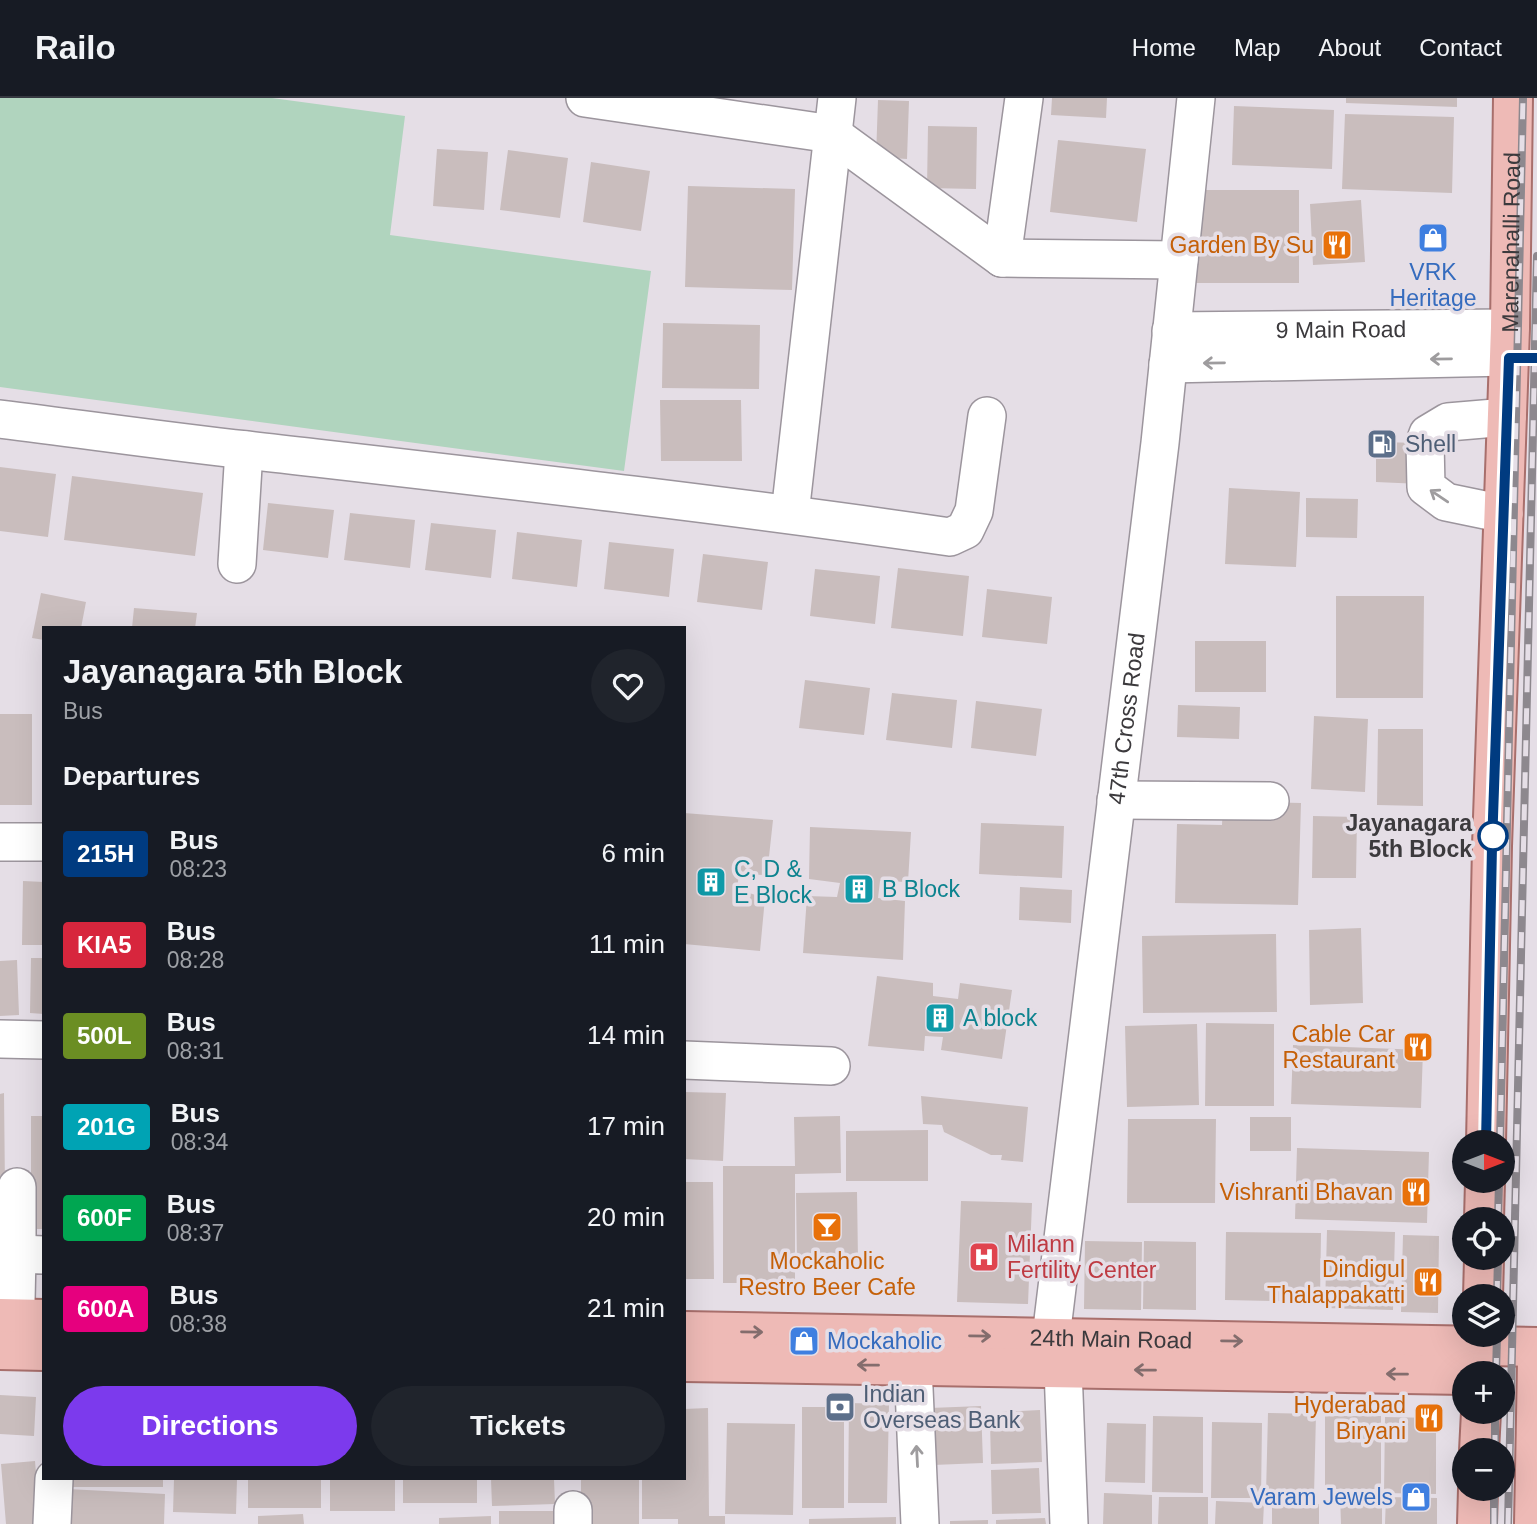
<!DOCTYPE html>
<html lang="en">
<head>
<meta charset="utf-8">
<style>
  body { margin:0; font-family:Helvetica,sans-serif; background:#20242c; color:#f1f3f6; height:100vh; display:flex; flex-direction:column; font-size:26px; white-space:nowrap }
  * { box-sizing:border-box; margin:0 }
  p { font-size:23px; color:#9ea1a6 }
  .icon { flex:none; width:38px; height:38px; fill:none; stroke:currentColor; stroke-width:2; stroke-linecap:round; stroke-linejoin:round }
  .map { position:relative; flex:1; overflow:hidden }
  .panel { position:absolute; left:42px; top:528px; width:644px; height:854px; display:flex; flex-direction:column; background:#171b24; border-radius:0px; box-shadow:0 7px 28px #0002 }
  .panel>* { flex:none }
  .badge { padding:0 14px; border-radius:5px; font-size:24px; line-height:46px }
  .needle { width:46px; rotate:90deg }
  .buttons { position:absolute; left:1452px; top:1032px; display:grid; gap:14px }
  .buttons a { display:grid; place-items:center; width:63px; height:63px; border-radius:50%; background:#171b24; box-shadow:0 7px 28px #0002; font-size:35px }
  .map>.badge { position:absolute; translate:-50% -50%; box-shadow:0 0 0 4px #fff }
  h2 { padding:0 21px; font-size:26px; line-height:63px }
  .round { display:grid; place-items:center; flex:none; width:74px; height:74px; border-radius:37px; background:#20242c }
  .overview { display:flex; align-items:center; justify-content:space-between; height:119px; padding:0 21px }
  h1 { font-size:33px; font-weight:700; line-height:52px }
  .button { display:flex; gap:14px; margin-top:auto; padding:14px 21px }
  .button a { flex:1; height:80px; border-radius:42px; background:#7c3aed; color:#fff; font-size:28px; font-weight:700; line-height:80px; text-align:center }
  .button a+a { background:#20242c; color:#f1f3f6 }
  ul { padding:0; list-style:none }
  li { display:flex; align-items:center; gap:21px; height:91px; padding:0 21px }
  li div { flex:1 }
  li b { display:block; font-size:26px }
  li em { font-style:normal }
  li .badge { min-width:77px; font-weight:700; text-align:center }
  header { display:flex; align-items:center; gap:42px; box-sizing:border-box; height:98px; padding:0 35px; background:#171b24; border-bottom:2px solid #363941 }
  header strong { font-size:33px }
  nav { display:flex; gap:38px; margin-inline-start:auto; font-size:24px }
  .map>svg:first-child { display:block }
  .green { fill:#b0d4be }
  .building { fill:#c9bdbd }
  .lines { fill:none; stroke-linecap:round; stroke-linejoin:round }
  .minor-casing { stroke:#9c959d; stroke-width:40 }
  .major-casing { stroke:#a86f6c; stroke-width:42 }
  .minor { stroke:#fff; stroke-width:37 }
  .major { stroke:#eebab6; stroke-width:38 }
  .rail-casing { stroke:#8d888e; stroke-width:8 }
  .rail { stroke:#e5dee6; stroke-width:5; stroke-dasharray:16; stroke-linecap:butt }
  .oneway { stroke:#9e9c9e }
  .oneway2 { stroke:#836d6d }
  .line-casing { stroke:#fff; stroke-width:16 }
  .line { stroke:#003b80; stroke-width:10 }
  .stop-dot { fill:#fff; stroke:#003b80; stroke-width:3.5 }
  .labels { text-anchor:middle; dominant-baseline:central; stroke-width:7; stroke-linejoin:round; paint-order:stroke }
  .street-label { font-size:23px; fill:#3c3a3d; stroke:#e5dee6 }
  .food-label { font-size:23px; fill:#c56008; stroke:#e5dee6; text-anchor:end }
  .shop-label { font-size:23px; fill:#366cbe; stroke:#e5dee6 }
  .service-label { font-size:23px; fill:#4e5e75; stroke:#e5dee6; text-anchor:start }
  .stop-label { font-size:23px; font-weight:bold; fill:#3c3a3d; stroke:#e5dee6; text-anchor:end }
  .culture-label { font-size:23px; fill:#0d838f; stroke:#e5dee6; text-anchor:start }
  .health-label { font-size:23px; fill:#be3a42; stroke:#e5dee6; text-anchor:start }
</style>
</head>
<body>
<header>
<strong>Railo</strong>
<nav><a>Home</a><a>Map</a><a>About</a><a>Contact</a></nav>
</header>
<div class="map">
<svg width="1537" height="1426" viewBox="0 0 1537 1426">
  <rect width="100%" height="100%" fill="#e5dee6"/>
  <!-- green -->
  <path class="green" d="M0 0H272L405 18 390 137 651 173 624 373 0 289Z"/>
  <!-- building -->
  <path class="building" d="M1052 0H1107L1106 20 1051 17Z
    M1346 0H1457V9L1346 5Z
    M878 2 909 3 907 61 876 59Z
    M1234 8 1334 12 1332 71 1232 67Z
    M1345 16 1454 19 1452 95 1342 91Z
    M928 28 977 29 976 91 927 90Z
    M1058 42 1146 51 1137 124 1050 114Z
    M437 51 488 54 484 112 433 108Z
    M508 52 568 60 560 120 500 112Z
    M591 64 650 73 641 133 583 124Z
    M688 88 795 91 792 192 685 189Z
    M1189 92H1299V185H1189Z
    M1361 102 1365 164 1313 167 1310 106Z
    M663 225 760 227 759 291 662 290Z
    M660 302H741L742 363H661Z
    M1376 344 1423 345 1421 386 1376 384Z
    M0 369 56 376 48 439 0 433Z
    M72 378 203 395 195 458 64 442Z
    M1229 390 1300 394 1296 469 1225 466Z
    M1306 400 1358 401 1357 440 1306 439Z
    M268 405 334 412 328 460 263 452Z
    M350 415 415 422 410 470 344 462Z
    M431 425 496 432 491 480 425 472Z
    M517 434 582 442 577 489 512 481Z
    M609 444 674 451 669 499 604 491Z
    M703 456 768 464 762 512 697 504Z
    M898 470 969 478 963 538 891 530Z
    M815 471 880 478 875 526 810 518Z
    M987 491 1052 499 1047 546 982 539Z
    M41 495 86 504 81 530H44V542L32 540Z
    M1336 498H1424L1423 600H1336Z
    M134 510 197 515 195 530H132Z
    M1195 543H1266V594H1195Z
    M805 582 870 590 864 637 799 630Z
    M892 595 957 602 952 650 886 642Z
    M976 603 1042 611 1036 658 971 650Z
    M1178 607 1240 609 1239 641 1177 639Z
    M0 616H32V707H0Z
    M1314 618 1368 621 1365 694 1311 691Z
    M1378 631H1423V708L1377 707Z
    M1223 703 1301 705 1298 807 1175 805 1177 726 1222 727Z
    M684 715 773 722 767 777 739 776 737 791 765 800 760 853 684 846Z
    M1313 718 1357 719 1356 780H1312Z
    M981 725 1064 728 1062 780 979 776Z
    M810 729 911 734 908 784 880 783 878 800 905 803 903 862 803 855 807 798 837 799 840 785 809 781Z
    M23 783 44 784V847H22Z
    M1020 789 1072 792 1071 825 1019 822Z
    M1361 830 1363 905 1310 907 1309 832Z
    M1276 836 1277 914 1143 915 1142 838Z
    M31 860H44V916L30 915Z
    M17 862 19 917 0 918V863Z
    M877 878 933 885V898L958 901 960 885 1012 892 1002 961 941 952 943 939 925 938 924 953 868 948Z
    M1206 925 1274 926V1008H1205Z
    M1197 926 1199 1007 1127 1009 1125 928Z
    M1293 947 1423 952 1421 1010 1291 1006Z
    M684 994 726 995 723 1063 684 1061Z
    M4 995 5 1092H0V996Z
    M921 998 1028 1009 1023 1064 1001 1062 1002 1057H991L944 1034 942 1027 923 1026Z
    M31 1018H44V1131H31Z
    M840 1018 841 1075 795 1076V1185H723V1068H795L794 1019Z
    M1250 1019H1291V1053H1250Z
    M1128 1021H1216L1215 1105H1127Z
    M928 1032V1083H846V1033Z
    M1297 1050 1429 1054 1427 1125 1295 1121Z
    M684 1084H713L714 1181H684Z
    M857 1094 858 1162 797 1163 796 1095Z
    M961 1103 1032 1105 1028 1206 957 1204Z
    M1327 1132 1395 1134 1393 1212 1325 1210Z
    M1226 1134 1321 1135 1320 1204 1225 1202Z
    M1403 1137 1439 1138 1438 1215 1401 1214Z
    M1085 1143 1142 1144 1141 1212 1084 1211Z
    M1144 1143 1196 1144V1212L1143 1211Z
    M0 1297 36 1299 34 1338 0 1336Z
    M849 1305 889 1306 887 1405H848Z
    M981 1308 983 1365 933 1367 930 1310Z
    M802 1309H844V1410H802Z
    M708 1310 709 1418H725V1426H678V1421H642V1381H684V1311Z
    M1040 1312 1042 1364 991 1366 990 1324 1002 1323 1001 1314Z
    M1268 1315 1316 1316 1314 1397 1266 1396Z
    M1153 1318 1203 1319V1395L1152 1394Z
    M1325 1318H1381V1391H1325Z
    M1385 1319 1436 1320V1396L1384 1395Z
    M1212 1324 1262 1325 1261 1400H1211Z
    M727 1325 795 1326 793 1417 725 1416Z
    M1107 1325 1146 1326 1145 1385 1105 1384Z
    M35 1363 40 1426H6L1 1366Z
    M1039 1370 1041 1415 992 1416 991 1372Z
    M72 1381H163V1389H72Z
    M174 1381H237L236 1416 173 1414Z
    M248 1381H321V1410H248Z
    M330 1381H395V1413H330Z
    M403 1381H477V1405H403Z
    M491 1381H554L555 1406 492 1408Z
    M581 1381H639V1426H581Z
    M67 1391 165 1396 164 1426H66Z
    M1104 1395 1152 1397V1426H1103Z
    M1340 1397H1382V1426H1341Z
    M1159 1399H1208V1426H1158Z
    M1386 1399 1437 1400V1426H1385Z
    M1216 1403 1264 1405 1263 1426H1215Z
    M1272 1405 1319 1406V1426H1272Z
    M499 1413H556V1426H499Z
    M303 1416 304 1426H258V1418Z
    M491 1418V1426H439V1420Z
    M896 1419V1426H809V1421Z
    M1045 1420 1046 1426H996V1422Z
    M988 1422V1426H950V1423Z"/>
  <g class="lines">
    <!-- minor casing -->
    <g class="minor-casing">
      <g id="minor">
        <path d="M585 0 832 36 1002 160 1179 162"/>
        <path d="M1002 160 1024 0"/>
        <path id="s1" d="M1171 233 1510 230"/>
        <path d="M1168 266 1509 259"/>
        <path d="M0 321C82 331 164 343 247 352 482 379 716 405 950 439L965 432 974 413 987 318"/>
        <path d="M790 416 837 0"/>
        <path d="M1504 416 1446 404 1426 389 1425 344 1428 336 1448 324 1507 319"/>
        <path d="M237 466 244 352"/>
        <path d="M1116 702 1270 703"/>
        <path d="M0 744H44"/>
        <path d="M0 941 44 942"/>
        <path d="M684 962 831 968"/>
        <path d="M17 1089V1156"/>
        <path id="s2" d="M1051 1239 1160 345 1196 0"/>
        <path d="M15 1251 17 1156 44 1157"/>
        <path d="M913 1268 920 1426"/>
        <path d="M1063 1271 1069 1426"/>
        <path d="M573 1412V1426"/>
        <path d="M52 1426 54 1381"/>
      </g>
    </g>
    <!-- major casing -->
    <g class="major-casing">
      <g id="major">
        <path id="s3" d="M1486 1045 1492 748 1510 230 1513 0"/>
        <path d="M1484 1122 1485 1083"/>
        <path d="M1483 1199 1484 1160"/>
        <path d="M0 1220 44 1221"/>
        <path id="s4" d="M684 1233 1537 1249"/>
        <path d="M0 1252 44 1253"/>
        <path d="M684 1264 1465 1277"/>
        <path d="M1479 1353 1481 1314"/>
        <path d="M1477 1426 1478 1391"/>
        <path d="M1534 1426 1537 1265"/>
      </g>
    </g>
    <!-- minor -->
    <use href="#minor" class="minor"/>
    <!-- major -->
    <use href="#major" class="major"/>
    <!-- rail casing -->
    <g class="rail-casing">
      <path id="rail" d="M1500 1045 1523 0
        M1498 1122 1499 1083
        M1497 1199 1498 1160
        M1496 1276 1497 1237
        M1495 1353V1314
        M1494 1426V1391
        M1508 1426 1537 158"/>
    </g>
    <!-- rail -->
    <use href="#rail" class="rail"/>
  </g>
  <!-- one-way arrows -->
  <defs><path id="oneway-shaft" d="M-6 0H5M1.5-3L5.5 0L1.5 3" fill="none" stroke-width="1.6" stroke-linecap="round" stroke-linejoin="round" transform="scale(1.75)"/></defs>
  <g class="oneway">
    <use href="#oneway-shaft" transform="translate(1441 261) rotate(179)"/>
    <use href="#oneway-shaft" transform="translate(1214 265) rotate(179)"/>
    <use href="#oneway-shaft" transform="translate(1439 398) rotate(-146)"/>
    <use href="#oneway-shaft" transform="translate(917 1358) rotate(-93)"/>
  </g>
  <g class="oneway2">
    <use href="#oneway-shaft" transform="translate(752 1234) rotate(1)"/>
    <use href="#oneway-shaft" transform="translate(980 1238) rotate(1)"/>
    <use href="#oneway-shaft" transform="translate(1232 1243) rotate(1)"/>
    <use href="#oneway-shaft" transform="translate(868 1267) rotate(-179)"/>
    <use href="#oneway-shaft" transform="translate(1145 1272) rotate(-179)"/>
    <use href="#oneway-shaft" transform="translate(1397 1276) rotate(-179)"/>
  </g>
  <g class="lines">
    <!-- line casing -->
    <g class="line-casing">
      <path id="line" d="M1486 1045 1492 748 1509 260H1537"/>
    </g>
    <!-- line -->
    <use href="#line" class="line"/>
  </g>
  <!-- icons -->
  <defs>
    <g id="shop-square" transform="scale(1.575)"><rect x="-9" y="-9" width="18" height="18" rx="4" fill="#3f7fe0" stroke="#e5dee6"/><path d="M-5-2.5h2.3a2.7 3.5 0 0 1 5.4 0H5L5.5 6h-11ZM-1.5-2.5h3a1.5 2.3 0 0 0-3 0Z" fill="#fff"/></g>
    <g id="restaurant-square" transform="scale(1.575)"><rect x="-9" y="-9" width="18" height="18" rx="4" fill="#e8710a" stroke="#e5dee6"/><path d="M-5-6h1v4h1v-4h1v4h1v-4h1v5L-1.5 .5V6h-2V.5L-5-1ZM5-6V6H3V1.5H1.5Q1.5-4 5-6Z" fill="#fff"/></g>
    <g id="fuel-square" transform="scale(1.575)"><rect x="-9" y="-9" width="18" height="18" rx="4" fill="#5c6f8a" stroke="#e5dee6"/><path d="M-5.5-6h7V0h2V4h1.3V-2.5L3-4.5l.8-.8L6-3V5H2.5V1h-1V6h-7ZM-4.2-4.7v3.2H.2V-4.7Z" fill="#fff"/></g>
    <g id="building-square" transform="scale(1.575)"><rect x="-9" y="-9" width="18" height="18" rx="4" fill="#0f9aa8" stroke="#e5dee6"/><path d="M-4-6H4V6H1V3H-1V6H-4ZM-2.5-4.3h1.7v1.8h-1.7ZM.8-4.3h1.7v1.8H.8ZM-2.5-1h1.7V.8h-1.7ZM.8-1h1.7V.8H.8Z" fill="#fff"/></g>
    <g id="bar-square" transform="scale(1.575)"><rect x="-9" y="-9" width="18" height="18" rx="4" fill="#e8710a" stroke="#e5dee6"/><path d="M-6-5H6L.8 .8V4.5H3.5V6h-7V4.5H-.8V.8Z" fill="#fff"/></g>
    <g id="hospital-square" transform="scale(1.575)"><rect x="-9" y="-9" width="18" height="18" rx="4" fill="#e0444e" stroke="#e5dee6"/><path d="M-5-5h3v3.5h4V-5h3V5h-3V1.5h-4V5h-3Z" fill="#fff"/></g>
    <g id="bank-square" transform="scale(1.575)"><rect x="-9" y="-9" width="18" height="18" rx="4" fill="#5c6f8a" stroke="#e5dee6"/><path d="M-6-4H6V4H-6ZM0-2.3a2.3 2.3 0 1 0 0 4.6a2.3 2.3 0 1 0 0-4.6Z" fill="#fff"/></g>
  </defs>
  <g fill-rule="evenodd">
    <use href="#shop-square" x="1433" y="140"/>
    <use href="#restaurant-square" x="1337" y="147"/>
    <use href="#fuel-square" x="1382" y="346"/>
    <use href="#building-square" x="711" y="784"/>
    <use href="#building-square" x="859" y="791"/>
    <use href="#building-square" x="940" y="920"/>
    <use href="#restaurant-square" x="1418" y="949"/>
    <use href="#restaurant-square" x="1416" y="1094"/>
    <use href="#bar-square" x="827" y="1129"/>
    <use href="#hospital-square" x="984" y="1159"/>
    <use href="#restaurant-square" x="1428" y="1184"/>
    <use href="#shop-square" x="804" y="1243"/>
    <use href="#bank-square" x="840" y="1309"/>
    <use href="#restaurant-square" x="1429" y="1320"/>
    <use href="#shop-square" x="1416" y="1399"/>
  </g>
  <!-- markers -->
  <circle class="stop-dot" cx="1493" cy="738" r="14"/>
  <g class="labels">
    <!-- street labels -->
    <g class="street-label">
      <text stroke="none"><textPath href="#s3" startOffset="901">Marenahalli Road</textPath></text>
      <text stroke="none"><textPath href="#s1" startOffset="170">9 Main Road</textPath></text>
      <text stroke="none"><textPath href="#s2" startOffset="623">47th Cross Road</textPath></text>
      <text stroke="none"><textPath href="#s4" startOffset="427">24th Main Road</textPath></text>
    </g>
    <!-- food labels -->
    <g class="food-label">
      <text x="1314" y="147">Garden By Su</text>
      <text x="1395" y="936">Cable Car<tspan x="1395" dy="26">Restaurant</tspan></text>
      <text x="1393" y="1094">Vishranti Bhavan</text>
      <text x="827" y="1163" text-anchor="middle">Mockaholic<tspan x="827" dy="26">Restro Beer Cafe</tspan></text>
      <text x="1405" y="1171">Dindigul<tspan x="1405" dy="26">Thalappakatti</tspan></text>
      <text x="1406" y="1307">Hyderabad<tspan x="1406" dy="26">Biryani</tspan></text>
    </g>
    <!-- shop labels -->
    <g class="shop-label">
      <text x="1433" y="174">VRK<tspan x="1433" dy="26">Heritage</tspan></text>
      <text x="827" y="1243" text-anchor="start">Mockaholic</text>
      <text x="1393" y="1399" text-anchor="end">Varam Jewels</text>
    </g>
    <!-- service labels -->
    <g class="service-label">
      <text x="1405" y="346">Shell</text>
      <text x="863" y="1296">Indian<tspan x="863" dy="26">Overseas Bank</tspan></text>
    </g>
    <!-- stop labels -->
    <g class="stop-label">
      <text x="1472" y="725">Jayanagara<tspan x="1472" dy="26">5th Block</tspan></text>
    </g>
    <!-- culture labels -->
    <g class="culture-label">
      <text x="734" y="771">C, D &amp;<tspan x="734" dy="26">E Block</tspan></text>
      <text x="882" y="791">B Block</text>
      <text x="963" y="920">A block</text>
    </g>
    <!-- health labels -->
    <g class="health-label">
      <text x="1007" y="1146">Milann<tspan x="1007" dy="26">Fertility Center</tspan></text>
    </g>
  </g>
</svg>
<div class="buttons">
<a><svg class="needle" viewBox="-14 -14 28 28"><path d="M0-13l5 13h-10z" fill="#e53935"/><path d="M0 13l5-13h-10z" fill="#9ea1a6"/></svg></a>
<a><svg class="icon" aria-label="locate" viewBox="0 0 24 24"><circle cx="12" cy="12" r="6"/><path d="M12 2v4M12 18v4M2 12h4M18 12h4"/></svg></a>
<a><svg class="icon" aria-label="layers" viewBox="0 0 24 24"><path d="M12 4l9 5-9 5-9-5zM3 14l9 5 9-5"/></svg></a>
<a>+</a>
<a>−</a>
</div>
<section class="panel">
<div class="overview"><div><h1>Jayanagara 5th Block</h1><p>Bus</p></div><a class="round"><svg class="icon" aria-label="heart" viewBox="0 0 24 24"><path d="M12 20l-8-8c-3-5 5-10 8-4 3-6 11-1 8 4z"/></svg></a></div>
<h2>Departures</h2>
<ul>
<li><span class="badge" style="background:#003b80;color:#fff">215H</span><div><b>Bus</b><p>08:23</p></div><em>6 min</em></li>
<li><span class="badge" style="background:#d7263d;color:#fff">KIA5</span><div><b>Bus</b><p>08:28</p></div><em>11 min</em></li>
<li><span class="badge" style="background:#6b8e23;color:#fff">500L</span><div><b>Bus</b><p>08:31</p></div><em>14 min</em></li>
<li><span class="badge" style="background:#00a3b4;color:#fff">201G</span><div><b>Bus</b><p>08:34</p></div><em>17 min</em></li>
<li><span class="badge" style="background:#00a651;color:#fff">600F</span><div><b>Bus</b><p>08:37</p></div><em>20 min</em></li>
<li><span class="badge" style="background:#e6007e;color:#fff">600A</span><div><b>Bus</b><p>08:38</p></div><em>21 min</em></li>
</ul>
<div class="button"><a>Directions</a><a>Tickets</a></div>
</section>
</div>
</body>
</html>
